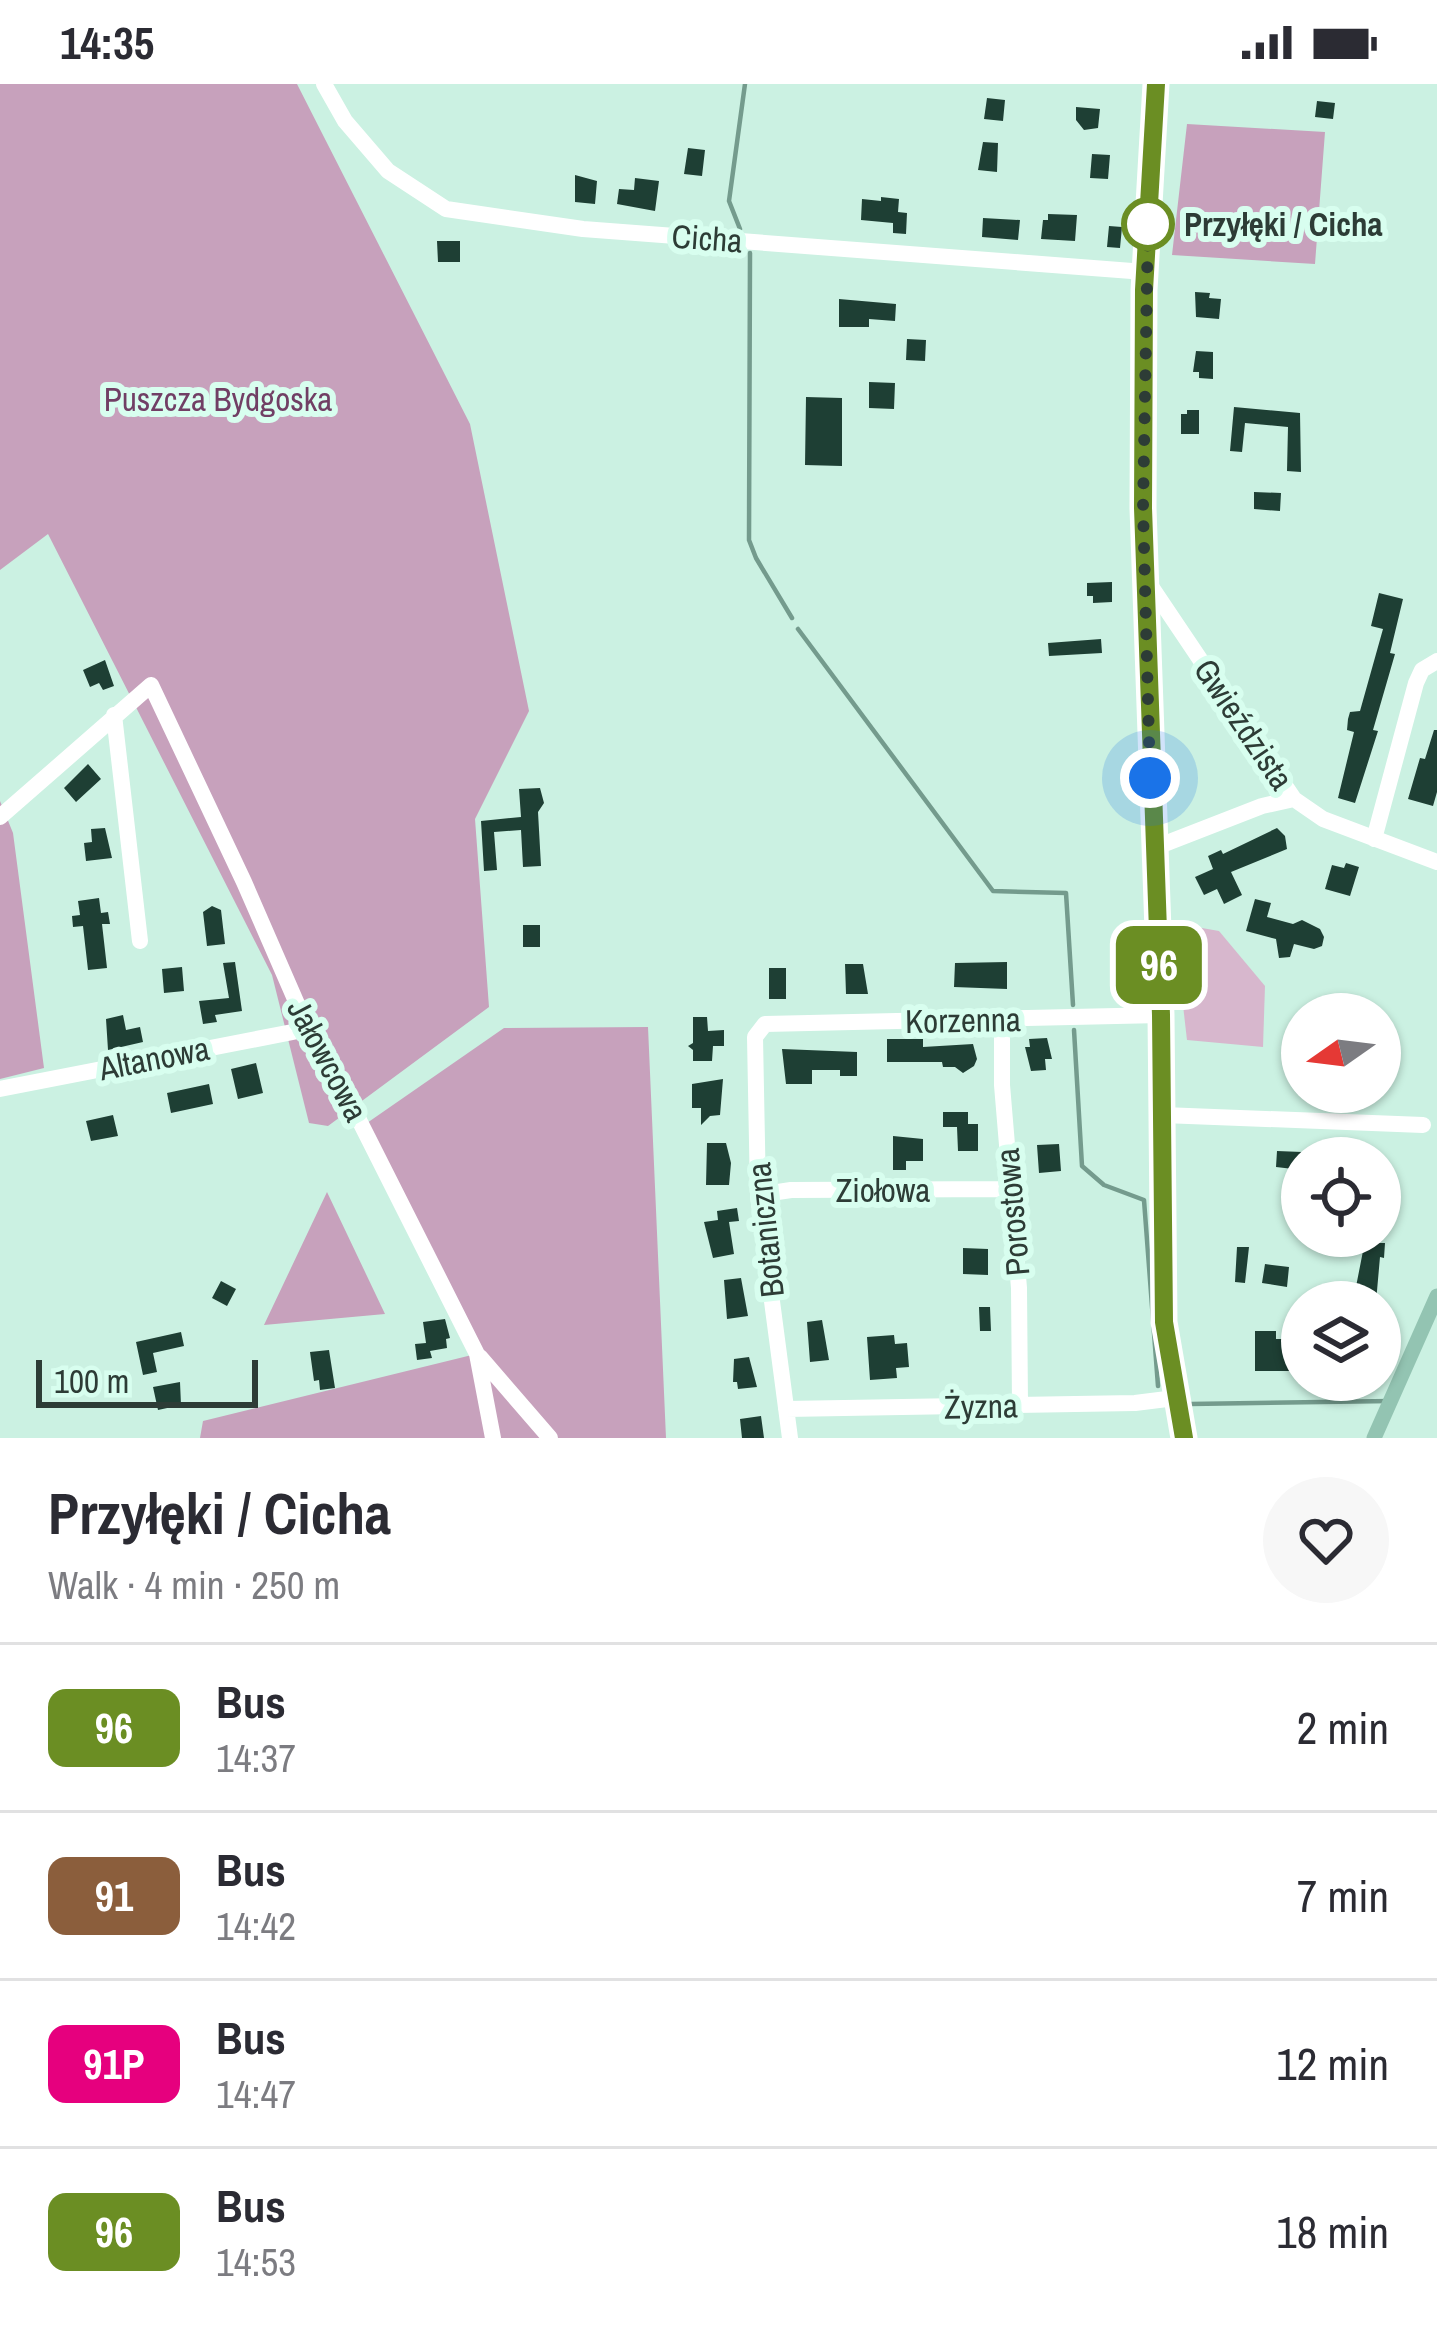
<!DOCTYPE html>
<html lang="en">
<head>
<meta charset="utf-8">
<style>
  body { margin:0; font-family:"Archivo Narrow",sans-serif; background:#f7f7f7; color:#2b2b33; height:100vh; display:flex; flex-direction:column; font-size:45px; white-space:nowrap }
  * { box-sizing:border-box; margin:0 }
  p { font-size:39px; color:#7c7c81 }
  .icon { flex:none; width:66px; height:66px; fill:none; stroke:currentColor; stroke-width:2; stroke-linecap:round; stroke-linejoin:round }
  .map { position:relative; height:1354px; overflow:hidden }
  .details { display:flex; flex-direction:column; background:#fff; flex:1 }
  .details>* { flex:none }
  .badge { padding:0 24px; border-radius:18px; font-size:42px; line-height:78px }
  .needle { width:78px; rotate:256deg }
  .buttons { position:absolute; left:1281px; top:909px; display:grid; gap:24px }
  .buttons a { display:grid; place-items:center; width:120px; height:120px; border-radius:50%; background:#fff; box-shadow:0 3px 9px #0004; font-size:60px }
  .scale { position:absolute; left:36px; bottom:30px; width:222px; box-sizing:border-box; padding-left:12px; border:6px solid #2d3c36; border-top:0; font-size:33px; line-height:42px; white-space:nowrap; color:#2d3c36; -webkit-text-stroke:9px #d8feef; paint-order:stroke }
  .you { position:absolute; width:60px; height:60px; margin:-30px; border:9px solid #fff; border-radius:50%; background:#1a73e8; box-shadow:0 0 0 18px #1a73e833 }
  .map>.badge { position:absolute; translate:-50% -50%; box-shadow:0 0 0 6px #fff }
  .round { display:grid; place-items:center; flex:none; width:126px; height:126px; border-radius:63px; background:#f7f7f7 }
  .headline { display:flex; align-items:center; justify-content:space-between; height:204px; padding:0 48px }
  h1 { font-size:57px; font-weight:700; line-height:90px }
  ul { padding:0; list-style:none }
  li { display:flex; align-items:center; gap:36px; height:168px; padding:0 48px; border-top:3px solid #e1e1e2 }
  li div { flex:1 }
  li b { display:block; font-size:45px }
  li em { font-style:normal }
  li .badge { min-width:132px; font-weight:700; text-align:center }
  .status { display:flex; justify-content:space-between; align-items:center; height:84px; padding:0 60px; background:#fff; direction:ltr }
  .status svg { height:33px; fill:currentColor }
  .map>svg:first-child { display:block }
  .green { fill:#d7b7cd }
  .forest { fill:#c7a1bc }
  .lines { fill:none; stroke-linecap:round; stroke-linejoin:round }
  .stream { stroke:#749b8d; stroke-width:4.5 }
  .canal { stroke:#93c4b2; stroke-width:15 }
  .building { fill:#1e3f34 }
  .minor { stroke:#fff; stroke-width:16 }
  .tertiary { stroke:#fff; stroke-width:21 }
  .line-casing { stroke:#fff; stroke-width:27 }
  .line { stroke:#6b8e23; stroke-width:18 }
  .walk { stroke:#2d3c36; stroke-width:12; stroke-dasharray:0 21.6 }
  .stop-dot { fill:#fff; stroke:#6b8e23; stroke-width:6 }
  .labels { text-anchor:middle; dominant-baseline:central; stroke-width:12; stroke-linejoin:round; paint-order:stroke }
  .stop-label { font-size:33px; font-weight:bold; fill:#2d3c36; stroke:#d8feef; text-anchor:start }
  .street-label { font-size:33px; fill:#2d3c36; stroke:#d8feef }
  .park-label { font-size:33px; fill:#713f65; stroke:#d8feef }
</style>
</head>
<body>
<div class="status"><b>14:35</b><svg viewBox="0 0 49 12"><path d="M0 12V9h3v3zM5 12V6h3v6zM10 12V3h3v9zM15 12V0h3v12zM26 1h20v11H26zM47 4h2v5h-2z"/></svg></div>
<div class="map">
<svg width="1437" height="1354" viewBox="0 0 1437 1354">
  <rect width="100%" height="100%" fill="#cbf1e2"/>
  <!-- green -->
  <path class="green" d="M1179 840 1219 847 1265 902 1263 963 1187 956 1174 843Z"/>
  <!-- forest -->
  <path class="forest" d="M0 0H297L470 340 529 627 475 735 489 923 328 1042 309 1039 272 891 48 450 0 486Z
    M1187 40 1325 48 1315 180 1172 171Z
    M0 717 13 749 44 984 0 995Z
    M648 943 666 1354H200L203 1337 476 1270 367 1039 504 944Z
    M327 1108 385 1230 264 1241Z"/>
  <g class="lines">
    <!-- stream -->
    <path class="stream" d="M740 145 729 117 745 0
      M750 169 749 456 756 474 792 534
      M798 545 993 807 1066 809 1073 921
      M1074 946 1082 1082 1104 1101 1144 1116 1158 1302
      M1190 1320 1391 1317"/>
    <!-- canal -->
    <path class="canal" d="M1374 1354 1437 1212"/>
  </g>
  <!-- building -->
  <path class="building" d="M987 14 1005 16 1003 37 984 35Z
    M1317 17 1335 19 1333 35 1315 33Z
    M1076 23 1100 25 1098 44 1084 46 1076 36Z
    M983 58 998 59 997 88 978 86Z
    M688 64 705 66 702 92 684 90Z
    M1092 70 1110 71 1108 95 1090 94Z
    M575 91 597 97 595 120 575 118Z
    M635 94 659 97 655 127 617 120 619 105 634 106Z
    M881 113 899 115 898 128 907 129 906 150 893 149V139L861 136 862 115 881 117Z
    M1048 130 1077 131 1075 157 1041 155 1043 136H1048Z
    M983 134 1020 136 1018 156 982 153Z
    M1109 142 1122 143 1120 164 1107 163Z
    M437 157H460V178H438Z
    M1195 208 1210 209 1209 214 1221 215 1219 235 1196 233Z
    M839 215 896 220 895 237 869 235V243H839Z
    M907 255 926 256 925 277 906 276Z
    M1196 267 1213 268V295L1199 294V288H1193Z
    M869 298 895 299 894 325 869 324Z
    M806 313 842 314V382L805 381Z
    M1234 323 1300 329 1301 388 1287 387 1288 343 1245 339 1242 368 1230 367Z
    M1187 326H1199V350H1181V330H1187Z
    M1254 408 1281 409 1280 427 1254 425Z
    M1112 498V518L1093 519V512H1087V499Z
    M1379 509 1403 515 1390 569 1395 570 1373 646 1378 647 1355 719 1338 714 1354 648 1347 646 1348 635 1350 628 1360 627 1383 545 1371 542Z
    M1101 555 1102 569 1049 572 1048 559Z
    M105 576 114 602 103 606 99 599 90 603 83 586Z
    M1434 646H1437V708L1433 722 1408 715 1420 674 1425 675Z
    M88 680 101 695 76 718 64 704Z
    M540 704 544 719 538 728 541 782 523 783 521 746 494 748 497 786 484 787 481 737 521 733 519 705Z
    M105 744 112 774 86 777 84 759 92 758 91 745Z
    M1277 744 1285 752 1287 765 1231 788 1242 811 1224 820 1217 805 1204 811 1195 793 1213 785 1208 772 1221 766 1223 770Z
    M1346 779 1359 783 1350 812 1325 805 1332 781 1344 784Z
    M99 814 101 829 108 828 110 840H102L107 884 88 886 83 842 73 843 72 832 80 831 78 817Z
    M1255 815 1271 819 1267 833 1293 840 1302 836 1320 845 1324 853 1322 862 1314 865 1294 860 1290 873 1279 874 1276 855 1246 847Z
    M212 822 221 826 225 860 207 862 203 828Z
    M523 841H540V863H523Z
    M235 878 242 927 215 931 217 938 203 940 199 917 229 914 223 879Z
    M1007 878V905L954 903 955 879Z
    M845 880H863L868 910H846Z
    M182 883 184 907 164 909 162 885Z
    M769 884H786V915H769Z
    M123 931 126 946 140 943 143 958 108 966 106 935Z
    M693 933H707L708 947 724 946V962H713L712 977H693V966L688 962 693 959Z
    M1047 954 1052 975H1045L1046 986 1031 987 1025 963H1030L1029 955Z
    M887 955H923V963L973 960 977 975 974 982 963 989 955 983H943L942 978H887Z
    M782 965 857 968V992H840V986H812V1000H786Z
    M256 979 263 1009 238 1015 231 985Z
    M723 995 720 1031 710 1032 701 1041V1024H692V1000Z
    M209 1000 213 1020 171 1029 167 1009Z
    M943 1028H968V1040H978V1067H958L957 1043H943Z
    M113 1031 118 1052 91 1057 86 1037Z
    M893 1052 923 1055V1077H906V1086H893Z
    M707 1059H726L731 1079 729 1101H706Z
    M1059 1060 1061 1087 1039 1089 1037 1061Z
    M1277 1067 1302 1068V1086L1276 1083Z
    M737 1124 739 1137 729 1138 734 1170 713 1174 704 1138 718 1136 717 1127Z
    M1345 1152H1380L1379 1159H1385L1384 1174 1380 1173 1376 1218H1353L1363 1167 1344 1165Z
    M1237 1163H1249L1245 1199 1235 1198Z
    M963 1164 988 1165V1191L963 1190Z
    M1265 1180 1289 1183 1287 1203 1262 1199Z
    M741 1194 748 1232 727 1235 724 1196Z
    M221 1197 236 1205 227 1222 212 1214Z
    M979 1223H990L991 1247H980Z
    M445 1235 450 1254 446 1255 447 1264 430 1267 432 1274 417 1276 415 1260 426 1259 423 1238Z
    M822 1236 829 1276 810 1278 807 1238Z
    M1255 1247H1276V1255H1302V1287H1255Z
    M181 1248 184 1262 153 1269 157 1288 143 1291 136 1258Z
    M894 1251 895 1260 907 1259 909 1283 896 1284 897 1294 870 1296 867 1253Z
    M329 1266 335 1304 320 1306 319 1296 314 1297 310 1268Z
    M749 1273 757 1303 738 1305 737 1298H733L734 1275Z
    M180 1298 181 1321 158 1326 153 1303Z
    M761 1332 764 1354H742L740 1335Z"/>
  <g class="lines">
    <!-- minor -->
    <path class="minor" d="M324 0 345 37 388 87 446 125 583 145 1145 188
      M1146 495 1294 715 1323 735 1437 778
      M114 631 140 857
      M0 733 151 601 244 798 308 945 355 1028 477 1270 493 1354
      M1374 755 1416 599 1422 586 1437 577
      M1154 764 1262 722 1294 715
      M1002 935V1001L1019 1204 1020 1321
      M0 1005 308 945
      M1163 1031 1423 1041
      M758 1111 791 1106 1009 1105
      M480 1273 550 1354
      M786 1325 1135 1319 1175 1314
      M790 1354 758 1111 755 953 765 940 1161 931"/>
    <!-- tertiary -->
    <path class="tertiary" d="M1156 0 1144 206 1143 424 1161 931 1164 1238 1184 1354"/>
  </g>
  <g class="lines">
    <!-- line casing -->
    <g class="line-casing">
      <path id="line" d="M1156 0 1144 206 1143 424 1161 931 1164 1238 1184 1354"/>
    </g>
    <!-- line -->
    <use href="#line" class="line"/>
    <!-- walk -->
    <path class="walk" d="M1148 140 1143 424 1150 694"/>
  </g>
  <!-- markers -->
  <circle class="stop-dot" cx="1148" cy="140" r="24"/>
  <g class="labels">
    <!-- stop labels -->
    <g class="stop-label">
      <text x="1184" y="140">Przyłęki / Cicha</text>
    </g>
    <!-- street labels -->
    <g class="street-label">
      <text transform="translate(707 154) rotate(4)">Cicha</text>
      <text transform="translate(1244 640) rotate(56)">Gwieździsta</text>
      <text transform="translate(963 936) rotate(-1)">Korzenna</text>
      <text transform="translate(154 974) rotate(-11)">Altanowa</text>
      <text transform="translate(328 976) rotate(62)">Jałowcowa</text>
      <text x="883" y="1106">Ziołowa</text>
      <text transform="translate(1012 1128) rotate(-95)">Porostowa</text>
      <text transform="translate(765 1146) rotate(-96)">Botaniczna</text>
      <text transform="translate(981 1322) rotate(-1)">Żyzna</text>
    </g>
    <!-- park labels -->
    <g class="park-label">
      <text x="218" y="315">Puszcza Bydgoska</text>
    </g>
  </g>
</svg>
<div class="buttons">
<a><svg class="needle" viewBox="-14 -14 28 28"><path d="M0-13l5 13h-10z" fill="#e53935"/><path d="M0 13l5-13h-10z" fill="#7c7c81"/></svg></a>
<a><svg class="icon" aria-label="locate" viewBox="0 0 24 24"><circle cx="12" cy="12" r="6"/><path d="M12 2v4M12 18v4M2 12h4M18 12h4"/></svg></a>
<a><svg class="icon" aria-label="layers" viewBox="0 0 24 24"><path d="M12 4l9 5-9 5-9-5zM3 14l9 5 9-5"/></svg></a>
</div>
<div class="scale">100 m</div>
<div class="you" style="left:1150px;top:694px"></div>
<b class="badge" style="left:1159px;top:881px;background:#6b8e23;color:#fff">96</b>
</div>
<section class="details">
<div class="headline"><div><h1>Przyłęki / Cicha</h1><p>Walk · 4 min · 250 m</p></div><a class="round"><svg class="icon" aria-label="heart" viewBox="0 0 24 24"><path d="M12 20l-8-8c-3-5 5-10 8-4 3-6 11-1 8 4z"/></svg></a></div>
<ul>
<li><span class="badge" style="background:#6b8e23;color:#fff">96</span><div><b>Bus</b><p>14:37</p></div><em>2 min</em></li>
<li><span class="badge" style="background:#8b5e3c;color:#fff">91</span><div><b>Bus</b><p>14:42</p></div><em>7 min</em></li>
<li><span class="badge" style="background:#e6007e;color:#fff">91P</span><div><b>Bus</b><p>14:47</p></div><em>12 min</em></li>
<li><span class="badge" style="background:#6b8e23;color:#fff">96</span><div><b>Bus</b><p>14:53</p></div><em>18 min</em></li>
</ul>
</section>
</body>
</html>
